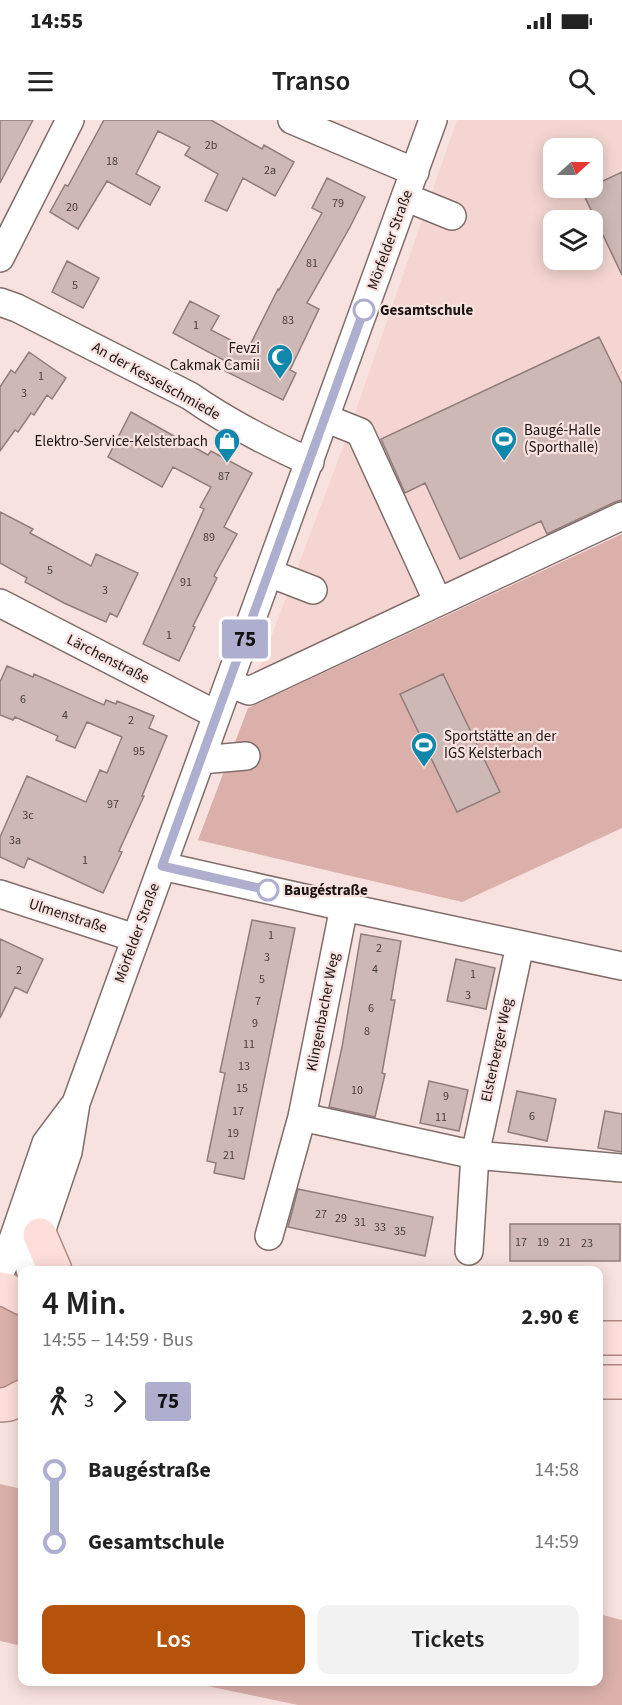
<!DOCTYPE html>
<html lang="de">
<head>
<meta charset="utf-8">
<style>
  body { margin:0; font-family:"Source Sans 3",sans-serif; background:#f2f2f2; color:#222; height:100vh; display:flex; flex-direction:column; font-size:22px; white-space:nowrap }
  * { box-sizing:border-box; margin:0 }
  p { font-size:20px; color:#767676 }
  .icon { flex:none; width:33px; height:33px; fill:none; stroke:currentColor; stroke-width:2; stroke-linecap:round; stroke-linejoin:round }
  .map { position:relative; flex:1; overflow:hidden }
  .side { position:absolute; left:18px; top:1146px; width:585px; height:420px; display:flex; flex-direction:column; background:#fff; border-radius:12px; box-shadow:0 3px 15px #0003 }
  .side>* { flex:none }
  .badge { padding:0 12px; border-radius:4px; font-size:21px; line-height:39px }
  .needle { width:39px; rotate:69deg }
  .fabs { position:absolute; left:543px; top:18px; display:grid; gap:12px }
  .fabs a { display:grid; place-items:center; width:60px; height:60px; border-radius:12px; background:#fff; box-shadow:0 3px 15px #0003; font-size:30px }
  .map>.badge { position:absolute; translate:-50% -50%; box-shadow:0 0 0 3px #fff }
  .legs { display:flex; align-items:center; gap:9px; height:66px; padding:0 24px; font-size:20px }
  .legs p { margin-inline-start:auto }
  .headline { display:flex; align-items:center; justify-content:space-between; height:102px; padding:0 24px }
  h1 { font-size:33px; font-weight:600; line-height:45px }
  .action { display:flex; gap:12px; margin-top:auto; padding:12px 24px }
  .action a { flex:1; height:69px; border-radius:12px; background:#b45309; color:#fff; font-size:24px; font-weight:600; line-height:69px; text-align:center }
  .action a+a { background:#f2f2f2; color:#222 }
  ul { padding:0 24px; list-style:none }
  li { display:flex; align-items:center; gap:21px; height:72px; font-size:22px }
  li i { display:grid; place-items:center; width:9px; height:100%; margin:0 8px; background:currentColor }
  li i::after { content:''; width:15px; height:15px; margin:-8px; border:4px solid; border-radius:50%; background:#fff }
  li p { margin-inline-start:auto }
  li:first-child i { background:linear-gradient(#0000 50%,currentColor 0) }
  li:last-child i { background:linear-gradient(currentColor 50%,#0000 0) }
  .status { display:flex; justify-content:space-between; align-items:center; height:42px; padding:0 30px; background:#fff; direction:ltr }
  .status svg { height:16px; fill:currentColor }
  header { display:flex; justify-content:space-between; align-items:center; height:78px; padding:0 24px; background:#fff; font-size:27px; font-weight:600 }
  .map>svg:first-child { display:block }
  .built { fill:#f4d5d1; fill-rule:evenodd }
  .green { fill:#dbb0ab }
  .building { fill:#cdb8b5; stroke:#907c7a; stroke-width:1.5 }
  .lines { fill:none; stroke-linecap:round; stroke-linejoin:round }
  .minor-casing { stroke:#806d6a; stroke-width:30 }
  .major-casing { stroke:#af8984; stroke-width:36 }
  .minor { stroke:#fff; stroke-width:27 }
  .major { stroke:#fededa; stroke-width:33 }
  .line-1-casing { stroke:#fff; stroke-width:14 }
  .line-1 { stroke:#aeaece; stroke-width:9 }
  .stop-1-dot { fill:#fff; stroke:#aeaece; stroke-width:3 }
  .labels { text-anchor:middle; dominant-baseline:central; stroke-width:4.5; stroke-linejoin:round; paint-order:stroke }
  .number-label { font-size:12px; fill:#483d3c }
  .street-label { font-size:15px; fill:#1b1413; stroke:#f8e2df }
  .stop-label { font-size:15px; font-weight:bold; fill:#1b1413; stroke:#f8e2df; text-anchor:start }
  .poi-label { font-size:15px; fill:#1b1413; stroke:#f8e2df; text-anchor:end }
</style>
</head>
<body>
<div class="status"><b>14:55</b><svg viewBox="0 0 49 12"><path d="M0 12V9h3v3zM5 12V6h3v6zM10 12V3h3v9zM15 12V0h3v12zM26 1h20v11H26zM47 4h2v5h-2z"/></svg></div>
<header><svg class="icon" aria-label="menu" viewBox="0 0 24 24"><path d="M4 6h16M4 12h16M4 18h16"/></svg>Transo<svg class="icon" aria-label="search" viewBox="0 0 24 24"><circle cx="10" cy="10" r="6"/><path d="M15 15l6 6"/></svg></header>
<div class="map">
<svg width="622" height="1585" viewBox="0 0 622 1585">
  <rect width="100%" height="100%" fill="#f8e2df"/>
  <!-- built -->
  <path class="built" d="M457 0H622V406L246 583 342 330ZM554 28H592V68H554ZM554 100H592V140H554Z"/>
  <!-- green -->
  <path class="green" d="M622 414V708L462 782 198 720 248 588Z
    M0 1182 22 1193V1263L0 1274Z
    M0 1364 22 1369V1526L0 1521Z
    M599 1494 622 1500V1585H298L189 1562H598Z"/>
  <!-- building -->
  <path class="building" d="M0 0H33L0 63Z
    M104 0H211L262 29 264 25 294 42 275 76 243 58 227 91 205 81 218 54 185 35 190 27 158 11 136 54 160 67 150 85 107 61 78 109 50 92 65 65 68 66Z
    M622 52V155L582 71 592 68V66Z
    M327 58 365 77 350 107 307 183 319 189 290 250 296 253 283 280 225 251 229 243 173 213 190 181 219 196 211 210 248 229 278 169 279 170 322 93 312 88Z
    M67 141 99 158 83 188 52 172Z
    M599 217 622 264V380L615 382 547 414 541 401 460 439 425 363 405 373 381 319Z
    M29 232 66 258 52 279 47 275 34 295 31 293 18 312 15 310 0 331V267L11 250 15 253Z
    M131 292 208 335 211 331 252 353 224 407 237 414 214 456 217 458 193 506 195 507 179 541 143 524 204 389 200 387 211 367 173 347 162 367 108 337Z
    M0 392 33 409 30 413 91 446 96 434 138 453 117 497 110 493 106 502 64 483 25 462 27 458 0 443Z
    M7 546 33 557 34 554 104 585 106 580 116 584 117 581 154 596 149 608 167 616 142 676H144L119 731 122 732 103 773 28 738 24 748 0 737V717L27 656 86 682 100 650 107 653 122 617 87 602 75 628 56 620 58 616 15 597 13 600 0 595V562Z
    M443 554 500 672 457 692 400 574Z
    M252 800 295 808 244 1059 214 1053 216 1043 207 1041 225 953 220 952Z
    M361 814 401 821 391 880H395L382 953 385 954 375 997 329 987 342 927Z
    M0 819 43 839 27 873 15 867 0 898Z
    M456 839 495 848 486 889 447 881Z
    M429 961 468 970 459 1011 420 1003Z
    M517 971 556 979 547 1021 508 1012Z
    M605 991 622 994V1032L598 1028Z
    M298 1069 433 1097 425 1136 288 1107Z
    M510 1104H620V1141H510Z"/>
  <g class="lines">
    <!-- minor casing -->
    <g class="minor-casing">
      <path id="minor" d="M292 0 415 52
        M405 77 452 96
        M0 138 70 0
        M0 182 17 188 190 276C227 302 268 323 310 342
        M325 298 360 312 438 482
        M269 453 313 470
        M0 483 217 595
        M229 563 249 571 622 396
        M201 640 246 636
        M162 746 344 787 622 846
        M0 774 135 818
        M302 997 475 1035 622 1048
        M269 1116 302 997 344 787
        M469 1131 475 1035 520 825
        M30 1150 40 1115 68 1032 76 983 433 0
        M0 1152 6 1140 46 1023 73 987"/>
    </g>
    <!-- major casing -->
    <g class="major-casing">
      <path id="major" d="M40 1115 55 1150
        M0 1169 7 1170 22 1178
        M598 1218H622
        M598 1262H622
        M0 1285 9 1284 22 1277"/>
    </g>
    <!-- minor -->
    <use href="#minor" class="minor"/>
    <!-- major -->
    <use href="#major" class="major"/>
  </g>
  <g class="lines">
    <!-- line-1 casing -->
    <g class="line-1-casing">
      <path id="line-1" d="M268 770 162 746 364 190"/>
    </g>
    <!-- line-1 -->
    <use href="#line-1" class="line-1"/>
  </g>
  <!-- icons -->
  <defs>
    <g id="mosque-pin" transform="scale(1.35)"><path d="M0 17L-7.5 6A9.5 9.5 0 1 1 7.5 6Z" fill="#1088ac" stroke="#f8e2df"/><path d="M3.5-4.9A6 6 0 1 0 3.5 4.9A5 5 0 1 1 3.5-4.9Z" fill="#fff"/></g>
    <g id="stadium-pin" transform="scale(1.35)"><path d="M0 17L-7.5 6A9.5 9.5 0 1 1 7.5 6Z" fill="#1088ac" stroke="#f8e2df"/><path d="M0-5a6.5 5 0 1 0 0 10a6.5 5 0 1 0 0-10ZM-3.5-1.8h7v3.6h-7Z" fill="#fff"/></g>
    <g id="shop-pin" transform="scale(1.35)"><path d="M0 17L-7.5 6A9.5 9.5 0 1 1 7.5 6Z" fill="#1088ac" stroke="#f8e2df"/><path d="M-5-2.5h2.3a2.7 3.5 0 0 1 5.4 0H5L5.5 6h-11ZM-1.5-2.5h3a1.5 2.3 0 0 0-3 0Z" fill="#fff"/></g>
  </defs>
  <g fill-rule="evenodd">
    <use href="#mosque-pin" x="280" y="237"/>
    <use href="#stadium-pin" x="504" y="319"/>
    <use href="#shop-pin" x="227" y="321"/>
    <use href="#stadium-pin" x="424" y="625"/>
  </g>
  <!-- markers -->
  <g class="stop-1-dot">
    <circle cx="364" cy="190" r="10"/>
    <circle cx="268" cy="770" r="10"/>
  </g>
  <g class="labels">
    <!-- number labels -->
    <g class="number-label">
      <text x="211" y="25">2b</text>
      <text x="112" y="41">18</text>
      <text x="270" y="50">2a</text>
      <text x="338" y="83">79</text>
      <text x="72" y="87">20</text>
      <text x="312" y="143">81</text>
      <text x="75" y="165">5</text>
      <text x="288" y="200">83</text>
      <text x="196" y="205">1</text>
      <text x="41" y="256">1</text>
      <text x="24" y="273">3</text>
      <text x="224" y="356">87</text>
      <text x="209" y="417">89</text>
      <text x="50" y="450">5</text>
      <text x="186" y="462">91</text>
      <text x="105" y="470">3</text>
      <text x="169" y="515">1</text>
      <text x="23" y="579">6</text>
      <text x="65" y="595">4</text>
      <text x="131" y="600">2</text>
      <text x="139" y="631">95</text>
      <text x="113" y="684">97</text>
      <text x="28" y="695">3c</text>
      <text x="15" y="720">3a</text>
      <text x="85" y="740">1</text>
      <text x="271" y="815">1</text>
      <text x="379" y="828">2</text>
      <text x="267" y="837">3</text>
      <text x="375" y="849">4</text>
      <text x="19" y="850">2</text>
      <text x="473" y="854">1</text>
      <text x="262" y="859">5</text>
      <text x="468" y="875">3</text>
      <text x="258" y="881">7</text>
      <text x="371" y="888">6</text>
      <text x="255" y="903">9</text>
      <text x="367" y="911">8</text>
      <text x="249" y="924">11</text>
      <text x="244" y="946">13</text>
      <text x="242" y="968">15</text>
      <text x="357" y="970">10</text>
      <text x="446" y="976">9</text>
      <text x="238" y="991">17</text>
      <text x="532" y="996">6</text>
      <text x="441" y="997">11</text>
      <text x="233" y="1013">19</text>
      <text x="229" y="1035">21</text>
      <text x="321" y="1094">27</text>
      <text x="341" y="1098">29</text>
      <text x="360" y="1102">31</text>
      <text x="380" y="1107">33</text>
      <text x="400" y="1111">35</text>
      <text x="521" y="1122">17</text>
      <text x="543" y="1122">19</text>
      <text x="565" y="1122">21</text>
      <text x="587" y="1123">23</text>
    </g>
    <!-- street labels -->
    <g class="street-label">
      <text transform="translate(390 120) rotate(-70)">Mörfelder Straße</text>
      <text transform="translate(156 261) rotate(29)">An der Kesselschmiede</text>
      <text transform="translate(108 539) rotate(27)">Lärchenstraße</text>
      <text transform="translate(68 796) rotate(18)">Ulmenstraße</text>
      <text transform="translate(137 813) rotate(-70)">Mörfelder Straße</text>
      <text transform="translate(323 892) rotate(-79)">Klingenbacher Weg</text>
      <text transform="translate(497 930) rotate(-78)">Elsterberger Weg</text>
    </g>
    <!-- stop labels -->
    <g class="stop-label">
      <text x="380" y="190">Gesamtschule</text>
      <text x="284" y="770">Baugéstraße</text>
    </g>
    <!-- poi labels -->
    <g class="poi-label">
      <text x="260" y="228">Fevzi<tspan x="260" dy="17">Cakmak Camii</tspan></text>
      <text x="524" y="310" text-anchor="start">Baugé-Halle<tspan x="524" dy="17">(Sporthalle)</tspan></text>
      <text x="208" y="321">Elektro-Service-Kelsterbach</text>
      <text x="444" y="616" text-anchor="start">Sportstätte an der<tspan x="444" dy="17">IGS Kelsterbach</tspan></text>
    </g>
  </g>
</svg>
<div class="fabs">
<a><svg class="needle" viewBox="-14 -14 28 28"><path d="M0-13l5 13h-10z" fill="#e53935"/><path d="M0 13l5-13h-10z" fill="#767676"/></svg></a>
<a><svg class="icon" aria-label="layers" viewBox="0 0 24 24"><path d="M12 4l9 5-9 5-9-5zM3 14l9 5 9-5"/></svg></a>
</div>
<b class="badge" style="left:245px;top:519px;background:#aeaece;color:#111">75</b>
<section class="side">
<div class="headline"><div><h1>4 Min.</h1><p>14:55 – 14:59 · Bus</p></div><b>2.90 €</b></div>
<div class="legs"><svg class="icon" aria-label="walk" viewBox="0 0 24 24"><circle cx="13" cy="4" r="2"/><path d="M13 8l-2 6 4 7M11 14l-3 7M7 12l3-4h3l4 4"/></svg>3<svg class="icon" aria-label="forward" viewBox="0 0 24 24"><path d="M9 5l7 7-7 7"/></svg><b class="badge" style="background:#aeaece;color:#111">75</b></div>
<ul>
<li><i style="color:#aeaece"></i><b>Baugéstraße</b><p>14:58</p></li>
<li><i style="color:#aeaece"></i><b>Gesamtschule</b><p>14:59</p></li>
</ul>
<div class="action"><a>Los</a><a>Tickets</a></div>
</section>
</div>
</body>
</html>
